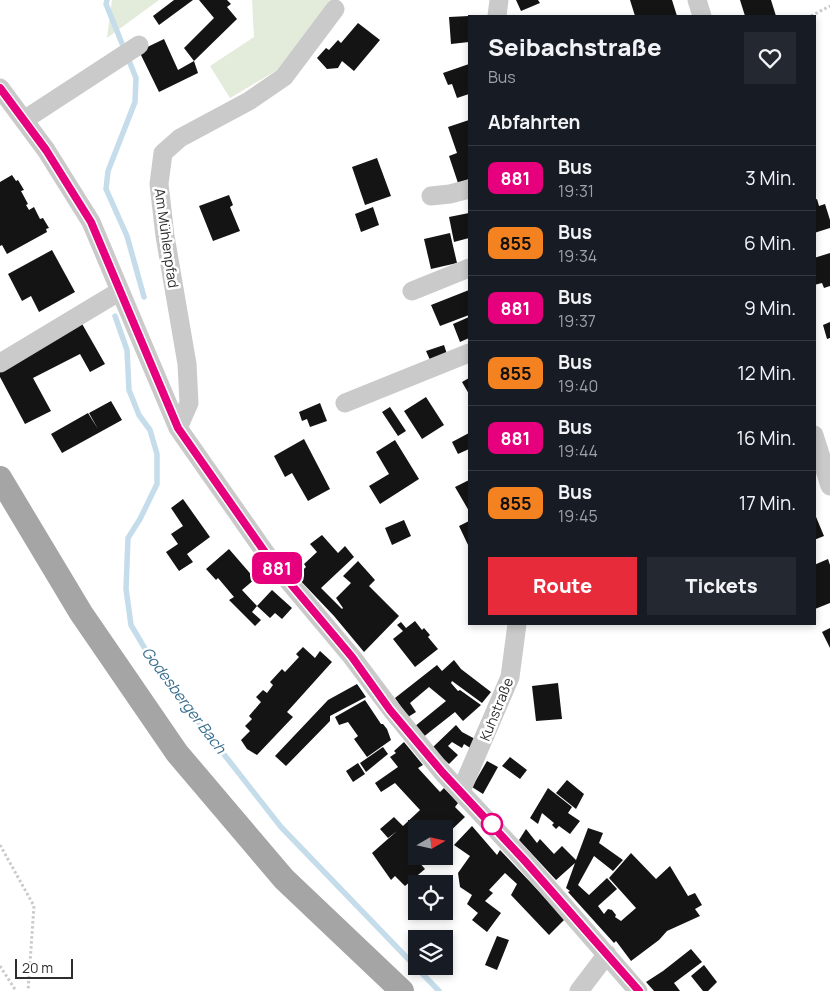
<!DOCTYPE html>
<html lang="de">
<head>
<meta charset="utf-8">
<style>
  body { margin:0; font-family:Manrope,sans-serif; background:#242831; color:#f1f3f6; height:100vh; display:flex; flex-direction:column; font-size:19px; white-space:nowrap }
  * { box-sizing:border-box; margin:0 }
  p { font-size:16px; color:#9ea1a6 }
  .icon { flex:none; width:28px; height:28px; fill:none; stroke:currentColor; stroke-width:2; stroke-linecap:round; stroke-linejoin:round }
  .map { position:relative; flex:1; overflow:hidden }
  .panel { position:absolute; left:468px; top:15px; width:348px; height:610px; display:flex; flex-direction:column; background:#171b24; border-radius:0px; box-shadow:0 2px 8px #0003 }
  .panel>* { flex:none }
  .badge { padding:0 10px; border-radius:8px; font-size:18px; line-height:32px }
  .needle { width:32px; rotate:81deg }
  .tools { position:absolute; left:408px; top:820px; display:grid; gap:10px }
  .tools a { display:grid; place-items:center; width:45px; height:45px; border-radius:0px; background:#171b24; box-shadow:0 2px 8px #0003; font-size:25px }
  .scale { position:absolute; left:15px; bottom:12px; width:58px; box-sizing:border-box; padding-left:5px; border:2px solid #2d2d2d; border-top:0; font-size:14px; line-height:18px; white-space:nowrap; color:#2d2d2d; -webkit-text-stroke:4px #fff; paint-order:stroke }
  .map>.badge { position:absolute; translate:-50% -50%; box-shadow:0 0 0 2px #fff }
  h2 { padding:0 20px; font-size:19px; line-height:45px }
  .round { display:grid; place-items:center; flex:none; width:52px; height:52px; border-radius:0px; background:#242831 }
  .summary { display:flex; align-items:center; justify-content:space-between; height:85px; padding:0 20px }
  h1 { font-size:24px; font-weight:800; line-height:38px }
  .button { display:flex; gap:10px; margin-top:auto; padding:10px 20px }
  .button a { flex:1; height:58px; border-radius:0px; background:#e72b3b; color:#fff; font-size:20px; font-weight:800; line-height:58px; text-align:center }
  .button a+a { background:#242831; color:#f1f3f6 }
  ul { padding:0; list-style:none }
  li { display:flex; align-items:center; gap:15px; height:65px; padding:0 20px; border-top:1px solid #363941 }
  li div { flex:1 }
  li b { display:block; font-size:19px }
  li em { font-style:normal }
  li .badge { min-width:55px; font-weight:700; text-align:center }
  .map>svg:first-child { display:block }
  .green { fill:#e3ebda }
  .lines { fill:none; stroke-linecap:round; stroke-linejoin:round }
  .stream { stroke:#c5ddeb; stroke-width:5.5 }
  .building { fill:#141414 }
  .path { stroke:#cacaca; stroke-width:3; stroke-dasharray:2.5 2.5; stroke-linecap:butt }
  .minor { stroke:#cacaca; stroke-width:19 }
  .major { stroke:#a5a5a5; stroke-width:24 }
  .line-casing { stroke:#fff; stroke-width:11 }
  .line { stroke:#e6007e; stroke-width:8 }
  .stop-dot { fill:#fff; stroke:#e6007e; stroke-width:2.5 }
  .labels { text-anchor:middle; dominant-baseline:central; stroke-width:5; stroke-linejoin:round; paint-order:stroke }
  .street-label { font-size:14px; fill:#2d2d2d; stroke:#fff }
  .water-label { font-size:15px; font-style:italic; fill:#3a6f90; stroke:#fff }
</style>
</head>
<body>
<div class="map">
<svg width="830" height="991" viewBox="0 0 830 991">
  <rect width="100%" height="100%" fill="#fff"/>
  <!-- green -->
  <path class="green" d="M112 0H159L107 38Z
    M252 0H333L279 69 230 98 210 66 254 37Z"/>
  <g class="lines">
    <!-- stream -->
    <path class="stream" d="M107 0 106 4 136 78 135 102 108 171 106 189 127 236 144 297
      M115 316 127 350 129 390 139 415 150 430 157 454V484L140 519 128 538 126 589 131 625 157 669 281 827 439 991"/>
  </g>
  <!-- building -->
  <path class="building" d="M174 0H193L159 25 153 16Z
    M199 0H227L231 4 227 7 237 19 194 61 198 73 159 92 139 51 164 39 178 70 194 61 184 48 214 18Z
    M516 0H538L540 3 521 11Z
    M630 0H672L677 16H635Z
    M740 0H771L776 16H745Z
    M469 16V42L451 44 449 17Z
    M358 23 380 40 354 71 342 61 338 68 327 69 317 58 326 48 329 50 338 40 341 43Z
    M469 64V94L457 98 452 84 448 85 443 73Z
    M469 120V179L458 183 449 156 457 153 448 127Z
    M377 158 391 196 365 205 352 167Z
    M12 175 16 181 18 180 24 190 21 191 28 204 26 205 29 210 34 207 40 219 43 218 49 228 46 229 47 232 7 254 2 245 0 246V182Z
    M229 195 233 205 230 207 240 231 213 241 199 206Z
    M817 199 819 206 825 204 830 220V228L814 233V200Z
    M373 207 379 225 361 232 355 214Z
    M469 213V238L454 242 449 217Z
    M450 233 457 263 431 269 424 239Z
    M52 250 75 292 39 312 31 296 22 301 8 274Z
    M830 253V286L824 288 822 283 814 285V258Z
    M469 290V315L440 326 431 305Z
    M469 317V338L460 342 453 324Z
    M81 322 105 364 90 372 80 354 33 378 51 411 25 424 0 377V369Z
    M830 322V338L827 339 823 325Z
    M444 345 447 354 430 360 426 351Z
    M469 378V394L462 382Z
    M426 397 444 425 422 439 404 411Z
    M111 401 122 420 62 453 51 434 88 413 98 429 89 413Z
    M320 403 327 421 310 427 307 419 302 421 299 412Z
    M390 407 406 431 398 436 382 412Z
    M469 433V449L458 454 452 442Z
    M304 439 330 489 308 501 292 473 285 477 274 456Z
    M395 440 419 479 380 504 369 486 389 474 376 452Z
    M469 480V511L455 487Z
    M183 499 210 537 187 554 193 562 179 571 166 552 178 544 171 534 183 526 171 508Z
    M814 512 824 536 814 540Z
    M404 520 411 536 392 545 385 528Z
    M469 521V547L459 526Z
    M322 535 338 553 345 546 354 557 321 588 342 609 343 608 336 598 351 583 343 576 358 561 375 580 369 586 399 616 364 652 334 616 296 576 306 567 304 564 317 552 310 544Z
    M229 549 255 579 242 590 257 606 252 612 261 620 255 626 229 600 234 597 218 578 216 580 206 569Z
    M828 559 830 565V603L815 609 814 565Z
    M272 590 292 608 282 619 275 613 270 618 257 606Z
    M415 621 422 630 424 628 430 635 428 637 438 649 415 667 393 639 403 631 397 625 401 622 406 628Z
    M830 628V648L822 632Z
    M303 647 315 658 320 651 332 662 287 712 293 717 257 755 247 749 241 740 250 731 245 726 252 719 249 716 261 702 256 697 263 690 267 693 273 685 270 682 282 669 285 672 299 657 296 654Z
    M454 660 461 669 491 692 482 703 452 681 451 683 458 691 460 690 481 705 463 721 455 712 422 738 414 727 446 701 429 687 410 703 416 712 408 717 395 698 437 665 442 671Z
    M558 683 562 719 536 721 532 686Z
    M357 684 366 697 330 716V721L286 766 275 756 328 700Z
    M365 700 381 724H383L387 729 391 740 367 757 354 739 358 736 348 722 339 725 335 717Z
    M456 725 462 732 477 740 472 749 464 744 462 748 452 742 448 746 458 755 449 764 432 748Z
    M404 742 423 765 418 768 440 792 444 788 458 803 455 807 465 817 444 837V829H416V856H423L418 861 425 869 405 886 395 876 391 880 372 853 397 831 388 838 380 829 394 817 403 826 420 810 395 783 381 792 375 783 398 767 390 757 396 753 394 751Z
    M383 747 388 754 366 772 360 763Z
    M510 757 527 770 520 779 502 766Z
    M487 761 498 767 483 794 472 787Z
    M358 763 365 774 353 782 346 771Z
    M567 780 584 794 576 809 556 793Z
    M548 788 572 807 568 813 580 821 570 834 559 826 556 829 552 825 554 823 542 813 538 824 530 818Z
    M472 826 497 855 500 850 565 919 549 935 511 895 517 884 505 873 489 890 493 893 485 901 501 913 487 932 472 920 478 913 467 904 472 895 460 887 458 873 470 856 454 845Z
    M588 828 603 833 599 843 623 860 613 871 594 856 578 885 589 895 607 878 617 889 598 906 604 914 608 909 612 910 616 915 615 917 621 921 636 908 609 878 631 853 656 879 670 866 688 896 695 893 702 905 695 909 700 916 667 931 659 940 631 961 616 941 614 943 568 892 570 891 566 888 575 863 556 880 519 840 526 829 537 843 540 839 554 854 562 846 576 860Z
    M497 936 509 940 497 970 485 965Z
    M691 949 702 962 674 983 680 991H654L646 982 663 971Z
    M704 965 717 982 708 991H703L691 976Z"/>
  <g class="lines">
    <!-- path -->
    <path class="path" d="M811 16 830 6
      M0 845 34 906 28 991
      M0 966 16 991"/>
    <!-- minor -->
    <path class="minor" d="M697 0 702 16
      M497 16 499 0
      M0 88 46 150 91 222 178 428 269 558 352 657 391 709 443 773 525 861 638 991
      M24 120 139 45
      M431 196 450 194 469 189
      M412 291 469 268
      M0 363 120 291
      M345 403 469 353
      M178 428 189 403 187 364 165 236 159 184 163 153 180 138 249 101 284 77 335 9
      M814 435 830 486
      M461 791 510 677 517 624
      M579 991 607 954"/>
    <!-- major -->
    <path class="major" d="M0 478 81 613 177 753 284 879 402 991"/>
  </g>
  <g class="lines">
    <!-- line casing -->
    <g class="line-casing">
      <path id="line" d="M0 88 46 150 91 222 178 428 269 558 352 657 390 710 443 773 525 861 639 991"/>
    </g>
    <!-- line -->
    <use href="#line" class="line"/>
  </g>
  <!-- markers -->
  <circle class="stop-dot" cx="492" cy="824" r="10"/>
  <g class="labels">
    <!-- street labels -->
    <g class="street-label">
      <text transform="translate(167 238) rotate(82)">Am Mühlenpfad</text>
      <text transform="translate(496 709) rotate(-68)">Kuhstraße</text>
    </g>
    <!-- water labels -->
    <g class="water-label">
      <text transform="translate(184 700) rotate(53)">Godesberger Bach</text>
    </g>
  </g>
</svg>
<div class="tools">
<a><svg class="needle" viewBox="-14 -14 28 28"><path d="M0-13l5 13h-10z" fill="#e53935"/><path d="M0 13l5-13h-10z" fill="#9ea1a6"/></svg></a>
<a><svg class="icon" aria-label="locate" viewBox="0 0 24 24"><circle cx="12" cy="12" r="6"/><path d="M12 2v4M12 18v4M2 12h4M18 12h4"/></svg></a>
<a><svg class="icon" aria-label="layers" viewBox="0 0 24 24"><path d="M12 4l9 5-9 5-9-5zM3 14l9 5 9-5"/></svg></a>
</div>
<div class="scale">20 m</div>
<b class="badge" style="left:277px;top:568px;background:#e6007e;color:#fff">881</b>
<section class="panel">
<div class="summary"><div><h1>Seibachstraße</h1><p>Bus</p></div><a class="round"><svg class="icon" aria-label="heart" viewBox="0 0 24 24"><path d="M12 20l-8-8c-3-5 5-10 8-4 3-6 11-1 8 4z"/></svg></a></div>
<h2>Abfahrten</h2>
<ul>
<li><span class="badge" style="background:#e6007e;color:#fff">881</span><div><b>Bus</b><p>19:31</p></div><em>3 Min.</em></li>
<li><span class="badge" style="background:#f58220;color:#111">855</span><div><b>Bus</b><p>19:34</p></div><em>6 Min.</em></li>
<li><span class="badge" style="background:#e6007e;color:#fff">881</span><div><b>Bus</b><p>19:37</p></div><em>9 Min.</em></li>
<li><span class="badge" style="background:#f58220;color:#111">855</span><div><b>Bus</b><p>19:40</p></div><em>12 Min.</em></li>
<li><span class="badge" style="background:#e6007e;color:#fff">881</span><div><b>Bus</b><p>19:44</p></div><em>16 Min.</em></li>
<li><span class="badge" style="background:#f58220;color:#111">855</span><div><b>Bus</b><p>19:45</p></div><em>17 Min.</em></li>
</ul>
<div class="button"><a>Route</a><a>Tickets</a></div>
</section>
</div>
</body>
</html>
